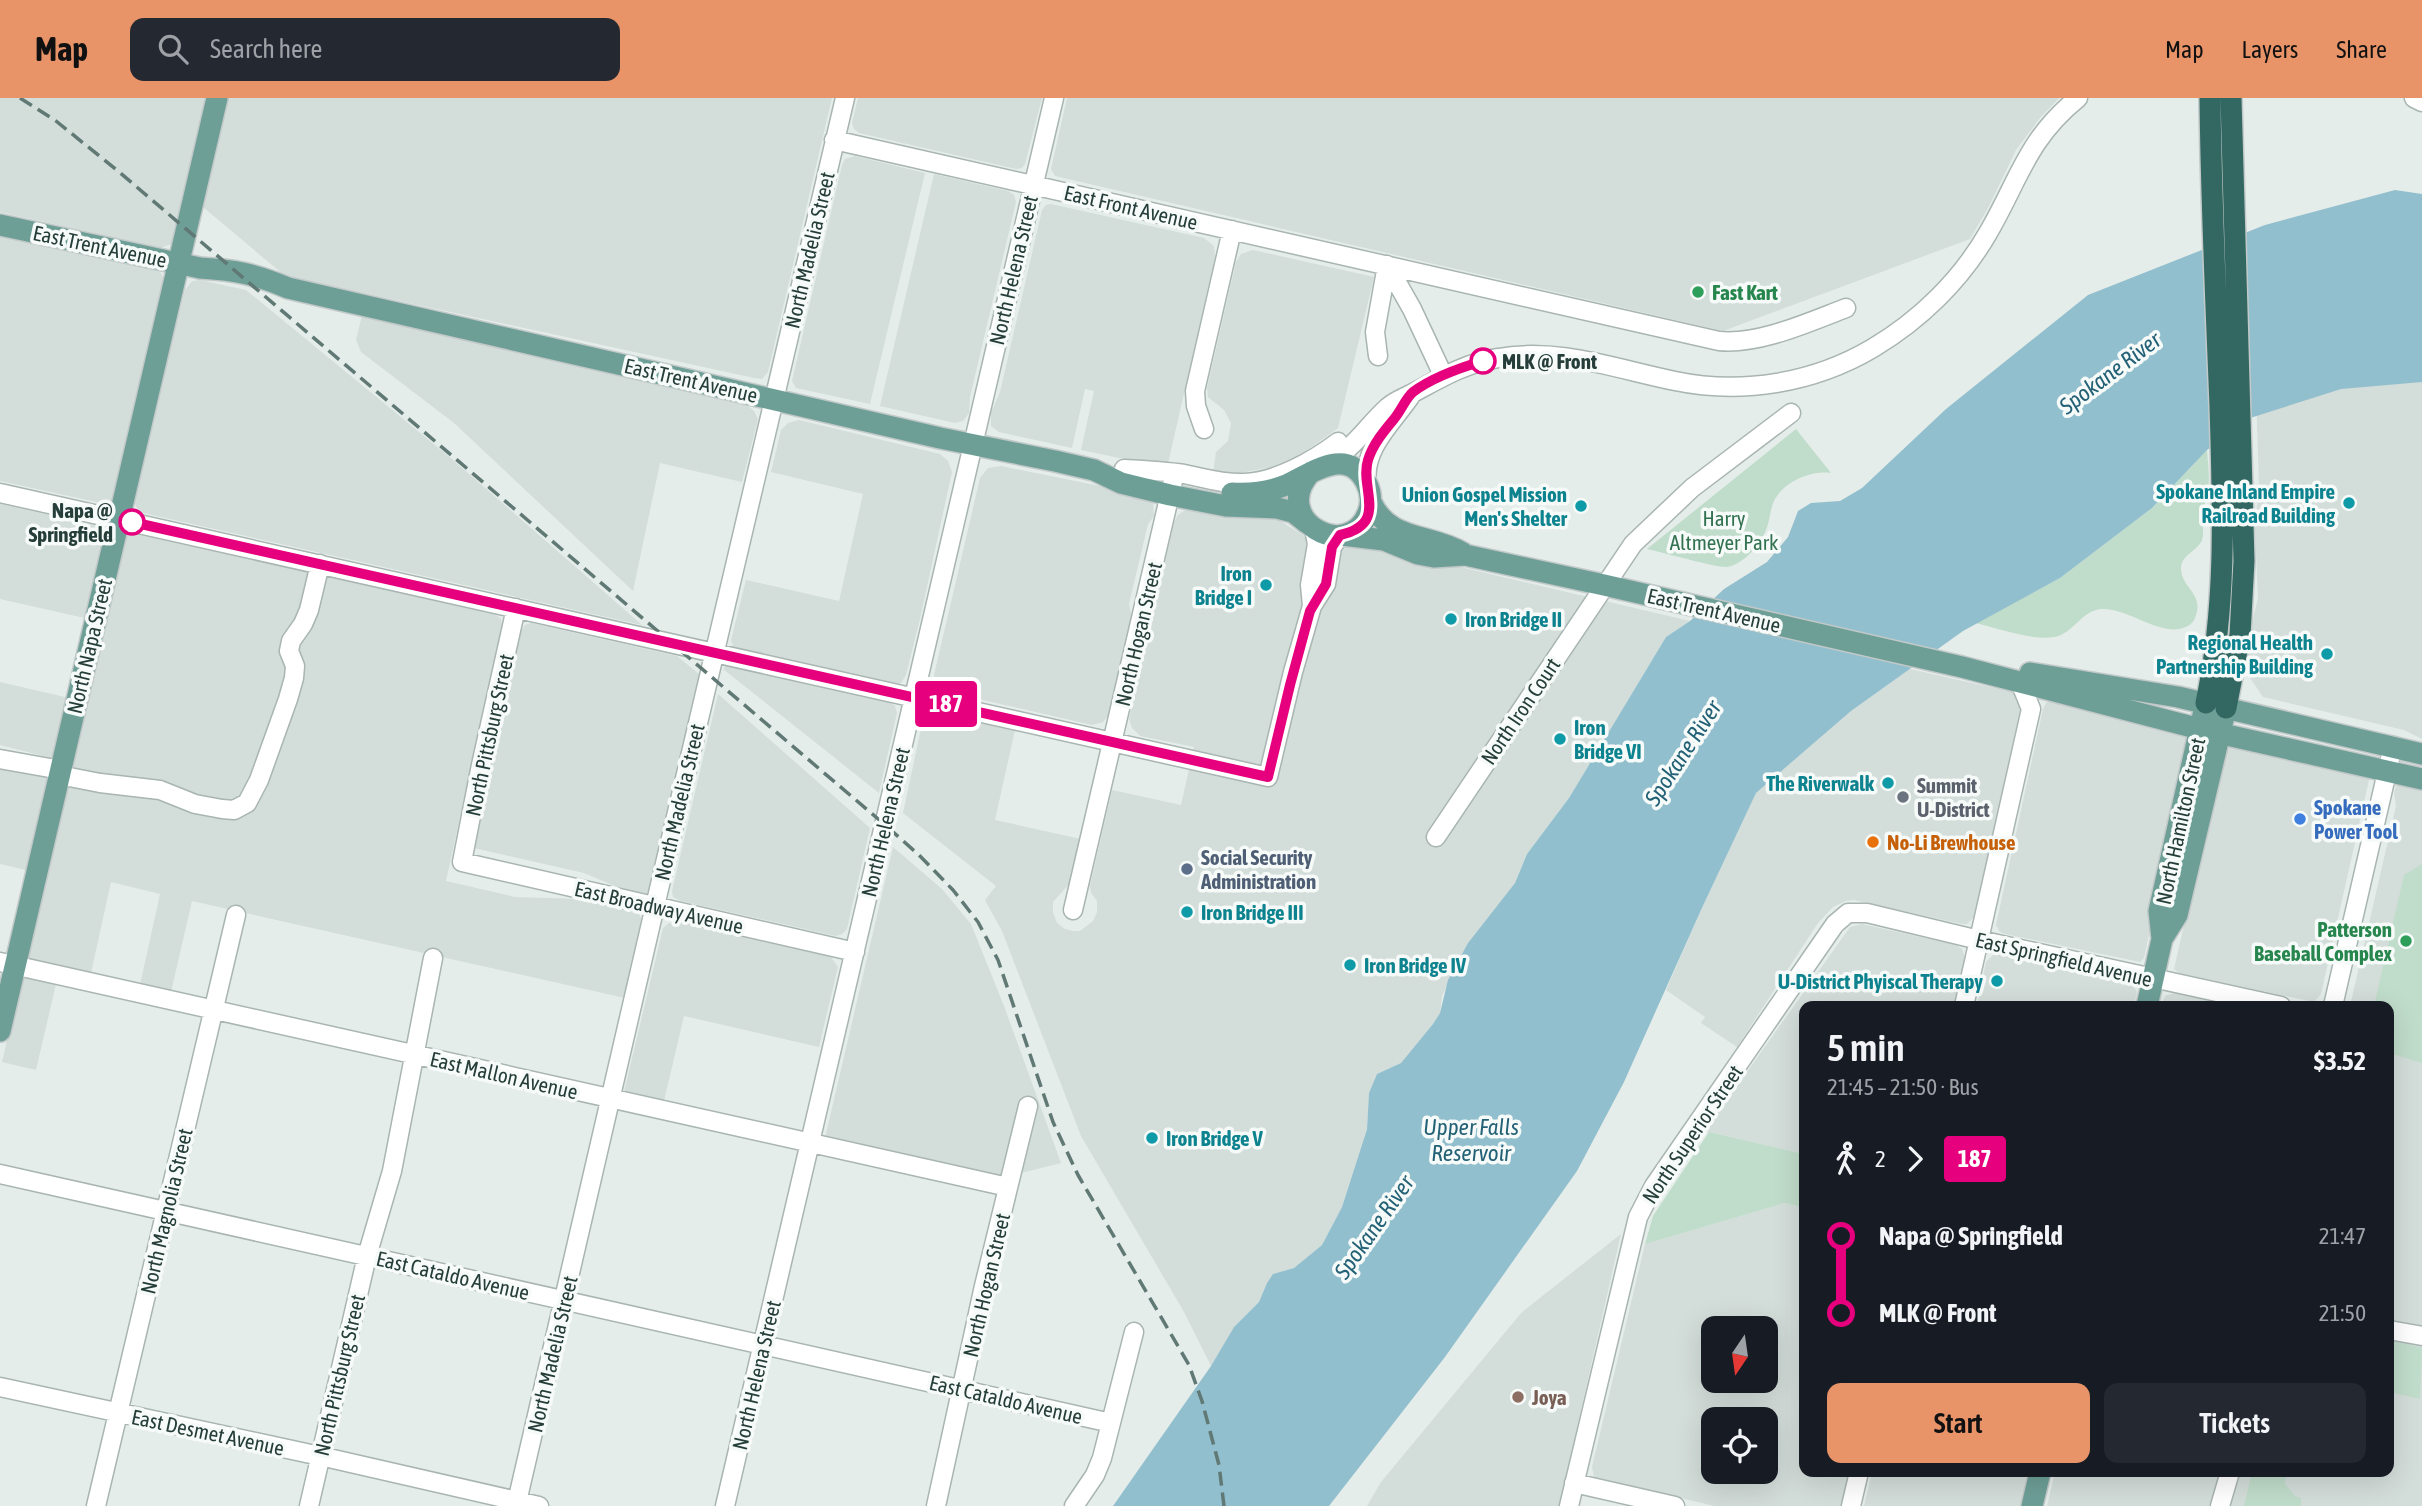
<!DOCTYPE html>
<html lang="en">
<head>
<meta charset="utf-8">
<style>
  body { margin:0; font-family:"Asap Condensed",sans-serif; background:#242831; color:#f1f3f6; height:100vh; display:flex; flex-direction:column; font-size:26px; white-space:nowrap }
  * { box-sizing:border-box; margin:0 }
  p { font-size:23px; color:#9ea1a6 }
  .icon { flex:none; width:38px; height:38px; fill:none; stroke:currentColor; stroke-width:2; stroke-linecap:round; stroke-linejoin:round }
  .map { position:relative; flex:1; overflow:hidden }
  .details { position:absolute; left:1799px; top:903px; width:595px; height:476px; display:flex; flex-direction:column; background:#171b24; border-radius:14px; box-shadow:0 7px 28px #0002 }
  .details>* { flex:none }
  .badge { padding:0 14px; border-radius:5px; font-size:24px; line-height:46px }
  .needle { width:46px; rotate:193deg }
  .fabs { position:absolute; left:1701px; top:1218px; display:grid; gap:14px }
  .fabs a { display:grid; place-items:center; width:77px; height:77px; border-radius:14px; background:#171b24; box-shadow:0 7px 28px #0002; font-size:35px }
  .map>.badge { position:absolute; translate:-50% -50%; box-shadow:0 0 0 4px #fff }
  .legs { display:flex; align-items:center; gap:10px; height:77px; padding:0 28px; font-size:23px }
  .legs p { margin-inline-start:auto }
  .headline { display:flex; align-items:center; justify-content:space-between; height:119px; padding:0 28px }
  h1 { font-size:38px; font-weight:600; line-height:52px }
  .primary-button { display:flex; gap:14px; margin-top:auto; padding:14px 28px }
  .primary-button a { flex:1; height:80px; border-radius:14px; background:#e89368; color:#111; font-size:28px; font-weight:600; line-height:80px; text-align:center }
  .primary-button a+a { background:#242831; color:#f1f3f6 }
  ul { padding:0 28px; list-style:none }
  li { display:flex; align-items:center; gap:24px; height:77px; font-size:26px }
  li i { display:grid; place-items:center; width:10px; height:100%; margin:0 9px; background:currentColor }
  li i::after { content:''; width:18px; height:18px; margin:-9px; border:5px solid; border-radius:50%; background:#171b24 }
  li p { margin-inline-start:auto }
  li:first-child i { background:linear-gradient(#0000 50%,currentColor 0) }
  li:last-child i { background:linear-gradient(currentColor 50%,#0000 0) }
  header { display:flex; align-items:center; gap:42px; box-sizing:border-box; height:98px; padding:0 35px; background:#e89368; color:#111 }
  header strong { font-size:33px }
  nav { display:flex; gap:38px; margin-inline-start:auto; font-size:24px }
  .search { width:490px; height:63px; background:#242831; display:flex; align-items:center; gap:18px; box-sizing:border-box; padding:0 24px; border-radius:14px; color:#9ea1a6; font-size:26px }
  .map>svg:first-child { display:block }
  .built { fill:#d3ddd9; fill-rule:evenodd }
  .green { fill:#c0dcca }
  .water { fill:#92bfce }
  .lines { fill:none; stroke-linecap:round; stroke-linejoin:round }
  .minor-casing { stroke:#a8b5b1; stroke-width:21 }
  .major-casing { stroke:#c2c9c8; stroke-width:24 }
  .highway-casing { stroke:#c2c9c8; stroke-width:24 }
  .minor { stroke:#fff; stroke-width:18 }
  .major { stroke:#6d9f97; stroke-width:21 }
  .highway { stroke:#336862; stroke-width:21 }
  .rail { stroke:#607975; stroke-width:3.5; stroke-dasharray:14 7; stroke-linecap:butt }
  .line-1-casing { stroke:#fff; stroke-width:16 }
  .line-1 { stroke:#e6007e; stroke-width:10 }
  .leisure-dot { fill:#2e9e5b; stroke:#f6faf8; stroke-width:2.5 }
  .stop-1-dot { fill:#fff; stroke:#e6007e; stroke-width:3.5 }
  .culture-dot { fill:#0f9aa8; stroke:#f6faf8; stroke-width:2.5 }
  .worship-dot { fill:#6b7280; stroke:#f6faf8; stroke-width:2.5 }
  .shop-dot { fill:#3f7fe0; stroke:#f6faf8; stroke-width:2.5 }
  .food-dot { fill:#e8710a; stroke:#f6faf8; stroke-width:2.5 }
  .service-dot { fill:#5c6f8a; stroke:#f6faf8; stroke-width:2.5 }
  .education-dot { fill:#8d6e63; stroke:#f6faf8; stroke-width:2.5 }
  .labels { text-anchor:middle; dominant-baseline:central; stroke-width:7; stroke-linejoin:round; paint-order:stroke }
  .street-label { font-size:21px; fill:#253e39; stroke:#f6faf8 }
  .leisure-label { font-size:21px; font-weight:bold; fill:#27864d; stroke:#f6faf8; text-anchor:start }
  .stop-label { font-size:21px; font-weight:bold; fill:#253e39; stroke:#f6faf8; text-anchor:start }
  .culture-label { font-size:21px; font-weight:bold; fill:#0d838f; stroke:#f6faf8; text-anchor:end }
  .park-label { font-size:21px; fill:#327251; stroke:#f6faf8 }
  .worship-label { font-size:21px; font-weight:bold; fill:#5b616d; stroke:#f6faf8; text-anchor:start }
  .shop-label { font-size:21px; font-weight:bold; fill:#366cbe; stroke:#f6faf8; text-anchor:start }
  .food-label { font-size:21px; font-weight:bold; fill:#c56008; stroke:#f6faf8; text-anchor:start }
  .service-label { font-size:21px; font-weight:bold; fill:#4e5e75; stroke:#f6faf8; text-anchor:start }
  .education-label { font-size:21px; font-weight:bold; fill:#785e54; stroke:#f6faf8; text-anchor:start }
  .water-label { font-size:23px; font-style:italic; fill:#236176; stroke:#f6faf8 }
</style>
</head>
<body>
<header>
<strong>Map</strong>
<div class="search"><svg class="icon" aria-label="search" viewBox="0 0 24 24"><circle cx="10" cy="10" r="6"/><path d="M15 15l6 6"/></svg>Search here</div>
<nav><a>Map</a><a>Layers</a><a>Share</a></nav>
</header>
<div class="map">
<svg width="2422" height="1408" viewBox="0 0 2422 1408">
  <rect width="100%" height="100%" fill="#e5edea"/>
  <!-- built -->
  <path class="built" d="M0 0H209L172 146 160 150 0 114Z
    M228 0H832L768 274 762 281 754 280 285 178 203 109Z
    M858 0H1042L1025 66 1022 70 1016 71 859 35 854 31 852 25Z
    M1067 0H2059L2040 20 2016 52 1988 110 1970 141 1723 233 1055 78 1051 71Z
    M855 58 925 75 870 306 796 290 792 283 842 67 845 61Z
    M934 76 1008 93 1014 97 1016 104 970 299 969 315 963 323 955 325 880 308Z
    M1051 106 1204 140 1214 148 1215 159 1167 370 1081 352 1094 293 1085 291 1072 350 999 334 991 328V315L1000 294 1042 112 1046 107Z
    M0 137 154 171 161 175 164 181 117 397 110 404 101 405 0 383Z
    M2422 143V641L2404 632 2263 599 2242 568 2258 500 2255 430 2259 388 2253 196Z
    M1253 152 1374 179 1338 330 1299 358 1277 368 1240 375H1213L1216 354 1228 343 1231 325 1224 312 1208 299 1207 290 1236 164 1241 156Z
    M200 182 246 192 452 361 642 527 143 415 136 409 133 399 185 192 192 183Z
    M362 217 748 308 754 313 758 321 742 384 660 365 633 493 454 325 361 254 356 242Z
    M799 322 940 356 948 363 952 374 920 521 906 577 901 585 892 587 738 551 733 548 731 542 746 482 839 503 863 396 771 374 781 332 788 325Z
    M1001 368 1144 397 1153 404 1154 418 1148 426 1129 506 1132 520 1109 617 1103 624 1092 627 944 593 936 586 934 577 980 380 988 370Z
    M0 406 102 429 106 433 89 521 0 501Z
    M1188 410 1274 419 1312 443 1343 448 1358 445 1690 523 1666 539 1569 700 1527 756 1515 785 1468 845 1442 898 1440 915 1433 926 1401 965 1377 976 1369 995 1367 1030 1342 1109 1322 1147 1294 1170 1273 1176 1267 1185 1259 1204 1234 1229 1211 1268 1184 1214 1081 1038 1002 833 985 802 996 788 903 715 922 626 929 618 938 615 1015 632 995 722 1081 741 1071 784 1053 804V814L1057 825 1065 831 1073 833H1080L1093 823 1097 814V803L1091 795 1090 788 1112 692 1181 707 1194 649 1140 638 1132 630 1129 621 1174 424 1178 417Z
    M134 436 333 479 496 517 501 521 502 528 446 783 515 799 580 801 639 816 642 822 625 900 192 803 171 894 140 887 160 796 111 784 91 875 60 869 36 972 2 964 122 445 127 438Z
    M531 525 677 558 700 577 650 791 646 796 641 799 584 775 474 750 521 533 525 527Z
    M732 567 889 603 895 608 897 615 879 695 723 571 726 568Z
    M1910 571 2016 595 2022 603 1974 819 1967 826H1962L1854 802 1846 803 1833 809 1818 825 1737 949 1701 925 1705 919 1666 892 1701 812 1756 695 1851 613Z
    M0 584 69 600 55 658 51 660 0 647Z
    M718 596 870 730 847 831 842 836 836 838 681 803 673 799 672 793Z
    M2050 603 2180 633 2188 639 2189 650 2144 860 2140 864 2005 836 2000 834 1996 827 2043 611 2046 605Z
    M2233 647 2367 677 2369 682 2321 896 2314 904 2179 875 2174 871 2223 657 2229 649Z
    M0 667 46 677 50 680 30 773 0 766Z
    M2398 684 2422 688V1408H2047L2055 1374H2389V908H2350L2396 708 2394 694Z
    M893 749 942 791 971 826 1004 908 1061 1065 1001 1080 825 1040Z
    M677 824 831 859 838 869 819 949 684 918 664 1003 624 994 663 830 669 825Z
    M1862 826 1956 847 1962 851 1965 860 1954 908H1804V1056L1705 1033 1850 829Z
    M1993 857H1999L2133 887 2137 894 2134 908H1977L1986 864Z
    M2174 895 2232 908H2161L2165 898Z
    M1785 1105 1804 1110V1374H1850L1842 1408H1714L1594 1379 1592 1369 1645 1146ZM1713 1230H1766V1283H1713ZM1713 1321H1766V1374H1713Z
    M1621 1136 1559 1408H1367L1381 1384 1522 1214Z
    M1872 1374H2028L2020 1408H1864Z"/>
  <!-- green -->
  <path class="green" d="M1796 331 1831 375C1812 372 1785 383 1775 401 1770 410 1770 423 1766 432 1760 447 1744 466 1727 469 1718 470 1661 454 1647 451Z
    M2207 352C2208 366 2210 381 2208 395 2207 402 2203 408 2202 415 2201 424 2205 433 2202 442 2197 454 2181 456 2181 471 2182 491 2205 496 2195 520 2193 525 2189 528 2183 530 2159 538 2127 509 2101 511 2083 513 2076 530 2061 537 2041 546 1997 530 1976 525L2060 480 2152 410Z
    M2422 766V965L2389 955 2391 926 2389 924V908H2374L2404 777Z
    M1709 1034 1804 1056V1110L1785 1105 1645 1146 1653 1118Z
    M2389 1242 2422 1250 2420 1301 2389 1294Z
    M2252 1374H2291L2286 1378 2285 1386 2295 1398 2301 1400V1408H2244Z"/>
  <!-- water -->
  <path class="water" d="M2395 92 2422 96V284L2341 291 2247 321 2207 352 2152 410 2060 480 1963 533 1851 613 1756 695 1701 812 1624 984 1577 1073 1445 1259 1329 1408H1113L1211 1268 1234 1229 1259 1204 1267 1185 1273 1176 1294 1170 1322 1147 1342 1109 1367 1031 1369 995 1377 976 1401 965 1433 926 1440 915 1448 882 1468 845 1515 785 1527 756 1569 700 1666 539 1690 523 1724 491 1767 464 1788 439 1798 413 1811 405 1840 403 1862 390 1946 311 2088 197 2265 127Z"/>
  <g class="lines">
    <!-- minor casing -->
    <g class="minor-casing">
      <path id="minor" d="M2414 0 2422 4
        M834 42 1719 243C1759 247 1809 224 1846 210
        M1387 167 1412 211 1443 277
        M1378 258 1375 234 1387 167
        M1204 331 1196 308 1195 293 1232 132
        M1326 366C1355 350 1365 330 1388 309 1395 303 1403 300 1411 296 1439 281 1465 265 1498 260 1558 249 1616 271 1675 283 1742 297 1814 285 1873 250 1920 222 1961 182 1988 135 2019 82 2027 41 2078 0
        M1124 371C1144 372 1164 373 1184 376 1204 380 1223 386 1244 385 1276 384 1313 363 1338 344
        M1367 386C1362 351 1392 325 1410 299
        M0 395 1268 679 1293 574 1312 508 1326 486 1332 449 1340 437
        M1312 508 1310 487 1317 446 1314 431
        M516 510 481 667 462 764 855 854
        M0 661 61 672
        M59 677 100 685 160 692 195 706 222 711 234 712 247 705 259 682 288 601 294 580 295 568 289 553 291 543 303 526 309 512 320 466
        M1436 739 1633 446 1692 390 1791 315
        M1073 812 1173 383
        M0 864 1008 1089
        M1964 908 2031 611 2020 584
        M2333 908 2393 648
        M0 1076 1111 1325
        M2389 1232 2422 1238
        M0 1289 320 1358 539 1408
        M1574 1385 1675 1408
        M96 1408 236 817
        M309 1408 367 1158 392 1073 433 860
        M516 1408 655 808 845 0
        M725 1408C835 939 942 469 1054 0
        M936 1408 984 1188 1028 1008
        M1074 1408 1095 1377 1102 1360 1134 1234
        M1569 1408 1638 1119 1654 1088 1835 826 1848 815H1867L1979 842 2281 908
        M1851 1408 1859 1374
        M2220 1408 2230 1374"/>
    </g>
    <!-- major casing -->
    <g class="major-casing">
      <path id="major" d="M0 127 200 170C235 172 255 176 288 190L940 340 1055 363 1094 372 1121 385 1170 397 1226 408 1277 410 1293 414 1307 425
        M1232 395C1250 396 1269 394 1286 387 1311 376 1346 347 1366 384 1371 394 1372 405 1368 415 1348 466 1268 421 1311 374
        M1371 404C1389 444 1430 435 1463 455
        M1342 437 1384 442 1418 456 1434 459 1465 457 1604 487 1962 569 2200 631 2422 681
        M2030 575 2178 599 2422 656
        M2162 841 2177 817 2223 622
        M2147 908 2162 841 2159 813 2203 617
        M0 933 217 0
        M2032 1408 2040 1374"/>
    </g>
    <!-- highway casing -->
    <g class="highway-casing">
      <path id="highway" d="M2206 605C2227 507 2223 408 2220 308 2216 206 2211 103 2210 0
        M2226 610 2240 537 2244 463 2231 0"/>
    </g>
    <!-- minor -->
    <use href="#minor" class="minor"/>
    <!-- major -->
    <use href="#major" class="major"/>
    <!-- highway -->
    <use href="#highway" class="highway"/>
    <!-- rail -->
    <path class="rail" d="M20 0 56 23 118 73 884 726 919 757 953 792 978 824 998 862 1053 1024 1078 1077 1189 1267 1202 1303 1219 1367 1224 1408"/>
  </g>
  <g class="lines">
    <!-- line-1 casing -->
    <g class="line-1-casing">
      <path id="line-1" d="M132 424 1268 679 1290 587 1310 513 1326 486 1332 449 1340 437C1390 426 1359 390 1368 362 1373 346 1384 333 1394 321 1401 313 1405 301 1413 294 1433 279 1459 270 1483 263"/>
    </g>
    <!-- line-1 -->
    <use href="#line-1" class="line-1"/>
  </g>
  <!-- markers -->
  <g class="leisure-dot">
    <circle cx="1698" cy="194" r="7"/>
    <circle cx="2406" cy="843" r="7"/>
  </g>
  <g class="stop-1-dot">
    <circle cx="1483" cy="263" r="12"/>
    <circle cx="132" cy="424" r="12"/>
  </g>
  <g class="culture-dot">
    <circle cx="2349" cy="405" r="7"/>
    <circle cx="1581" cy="408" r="7"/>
    <circle cx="1266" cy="487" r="7"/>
    <circle cx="1451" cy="521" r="7"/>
    <circle cx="2327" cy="556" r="7"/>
    <circle cx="1560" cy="641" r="7"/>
    <circle cx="1888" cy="685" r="7"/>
    <circle cx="1187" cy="814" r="7"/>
    <circle cx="1350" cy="867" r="7"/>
    <circle cx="1997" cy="883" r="7"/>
    <circle cx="1152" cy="1040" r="7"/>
  </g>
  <circle class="worship-dot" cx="1903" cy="699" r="7"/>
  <circle class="shop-dot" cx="2300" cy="721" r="7"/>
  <circle class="food-dot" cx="1873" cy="744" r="7"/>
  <circle class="service-dot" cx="1187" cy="771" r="7"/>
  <circle class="education-dot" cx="1518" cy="1299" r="7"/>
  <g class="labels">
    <!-- street labels -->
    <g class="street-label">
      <text transform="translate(1131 109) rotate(13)">East Front Avenue</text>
      <text transform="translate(100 148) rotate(12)">East Trent Avenue</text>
      <text transform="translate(809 152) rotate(-77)">North Madelia Street</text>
      <text transform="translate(1013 172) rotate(-77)">North Helena Street</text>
      <text transform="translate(691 282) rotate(13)">East Trent Avenue</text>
      <text transform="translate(1714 512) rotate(13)">East Trent Avenue</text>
      <text transform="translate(1138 536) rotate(-77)">North Hogan Street</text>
      <text transform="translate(89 548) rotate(-77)">North Napa Street</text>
      <text transform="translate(1520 613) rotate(-56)">North Iron Court</text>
      <text transform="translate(489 637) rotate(-78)">North Pittsburg Street</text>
      <text transform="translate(679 704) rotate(-77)">North Madelia Street</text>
      <text transform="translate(2180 723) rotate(-78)">North Hamilton Street</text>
      <text transform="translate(885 724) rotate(-77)">North Helena Street</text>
      <text transform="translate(659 809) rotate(13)">East Broadway Avenue</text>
      <text transform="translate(2064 861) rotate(13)">East Springfield Avenue</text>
      <text transform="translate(504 977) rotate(13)">East Mallon Avenue</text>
      <text transform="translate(1692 1036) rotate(-56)">North Superior Street</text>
      <text transform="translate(166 1113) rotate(-77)">North Magnolia Street</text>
      <text transform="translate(453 1177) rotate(13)">East Cataldo Avenue</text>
      <text transform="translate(986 1187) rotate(-77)">North Hogan Street</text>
      <text transform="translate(552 1256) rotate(-77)">North Madelia Street</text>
      <text transform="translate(339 1277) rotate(-77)">North Pittsburg Street</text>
      <text transform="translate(756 1277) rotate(-77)">North Helena Street</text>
      <text transform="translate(1006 1301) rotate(13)">East Cataldo Avenue</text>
      <text transform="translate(208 1334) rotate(12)">East Desmet Avenue</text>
    </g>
    <!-- leisure labels -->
    <g class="leisure-label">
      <text x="1712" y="194">Fast Kart</text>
      <text x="2392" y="831" text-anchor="end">Patterson<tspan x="2392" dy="24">Baseball Complex</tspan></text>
    </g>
    <!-- stop labels -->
    <g class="stop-label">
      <text x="1502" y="263">MLK @ Front</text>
      <text x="113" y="412" text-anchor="end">Napa @<tspan x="113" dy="24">Springfield</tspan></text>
    </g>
    <!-- culture labels -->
    <g class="culture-label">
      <text x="2335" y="393">Spokane Inland Empire<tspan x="2335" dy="24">Railroad Building</tspan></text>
      <text x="1567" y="396">Union Gospel Mission<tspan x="1567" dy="24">Men's Shelter</tspan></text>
      <text x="1252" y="475">Iron<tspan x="1252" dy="24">Bridge I</tspan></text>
      <text x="1465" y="521" text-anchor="start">Iron Bridge II</text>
      <text x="2313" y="544">Regional Health<tspan x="2313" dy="24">Partnership Building</tspan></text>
      <text x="1574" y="629" text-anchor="start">Iron<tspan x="1574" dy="24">Bridge VI</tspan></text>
      <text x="1874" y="685">The Riverwalk</text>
      <text x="1201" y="814" text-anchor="start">Iron Bridge III</text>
      <text x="1364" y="867" text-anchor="start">Iron Bridge IV</text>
      <text x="1983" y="883">U-District Phyiscal Therapy</text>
      <text x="1166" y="1040" text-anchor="start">Iron Bridge V</text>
    </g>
    <!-- park labels -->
    <g class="park-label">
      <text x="1724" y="420">Harry<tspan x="1724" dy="24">Altmeyer Park</tspan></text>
    </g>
    <!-- worship labels -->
    <g class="worship-label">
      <text x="1917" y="687">Summit<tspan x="1917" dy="24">U-District</tspan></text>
    </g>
    <!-- shop labels -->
    <g class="shop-label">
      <text x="2314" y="709">Spokane<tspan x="2314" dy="24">Power Tool</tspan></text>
    </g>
    <!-- food labels -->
    <g class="food-label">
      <text x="1887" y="744">No-Li Brewhouse</text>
    </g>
    <!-- service labels -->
    <g class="service-label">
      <text x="1201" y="759">Social Security<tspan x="1201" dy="24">Administration</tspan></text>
    </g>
    <!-- education labels -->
    <g class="education-label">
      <text x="1532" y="1299">Joya</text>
    </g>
    <!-- water labels -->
    <g class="water-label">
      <text transform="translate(2110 275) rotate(-37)">Spokane River</text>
      <text transform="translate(1683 655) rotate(-57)">Spokane River</text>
      <text x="1471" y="1029">Upper Falls<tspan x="1471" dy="26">Reservoir</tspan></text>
      <text transform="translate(1374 1129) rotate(-55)">Spokane River</text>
    </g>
  </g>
</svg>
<div class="fabs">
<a><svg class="needle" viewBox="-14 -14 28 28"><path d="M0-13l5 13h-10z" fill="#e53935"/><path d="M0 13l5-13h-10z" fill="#9ea1a6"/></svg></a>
<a><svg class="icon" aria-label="locate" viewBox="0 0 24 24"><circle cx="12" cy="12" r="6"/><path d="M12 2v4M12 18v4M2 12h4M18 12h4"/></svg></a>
</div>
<b class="badge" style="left:946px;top:606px;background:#e6007e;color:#fff">187</b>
<section class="details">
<div class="headline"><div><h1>5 min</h1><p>21:45 – 21:50 · Bus</p></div><b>$3.52</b></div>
<div class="legs"><svg class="icon" aria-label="walk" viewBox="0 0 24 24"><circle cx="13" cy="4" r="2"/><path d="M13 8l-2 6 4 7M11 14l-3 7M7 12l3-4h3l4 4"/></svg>2<svg class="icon" aria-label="forward" viewBox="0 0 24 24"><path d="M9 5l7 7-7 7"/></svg><b class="badge" style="background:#e6007e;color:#fff">187</b></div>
<ul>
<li><i style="color:#e6007e"></i><b>Napa @ Springfield</b><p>21:47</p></li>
<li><i style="color:#e6007e"></i><b>MLK @ Front</b><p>21:50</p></li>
</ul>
<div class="primary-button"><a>Start</a><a>Tickets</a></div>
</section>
</div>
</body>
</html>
